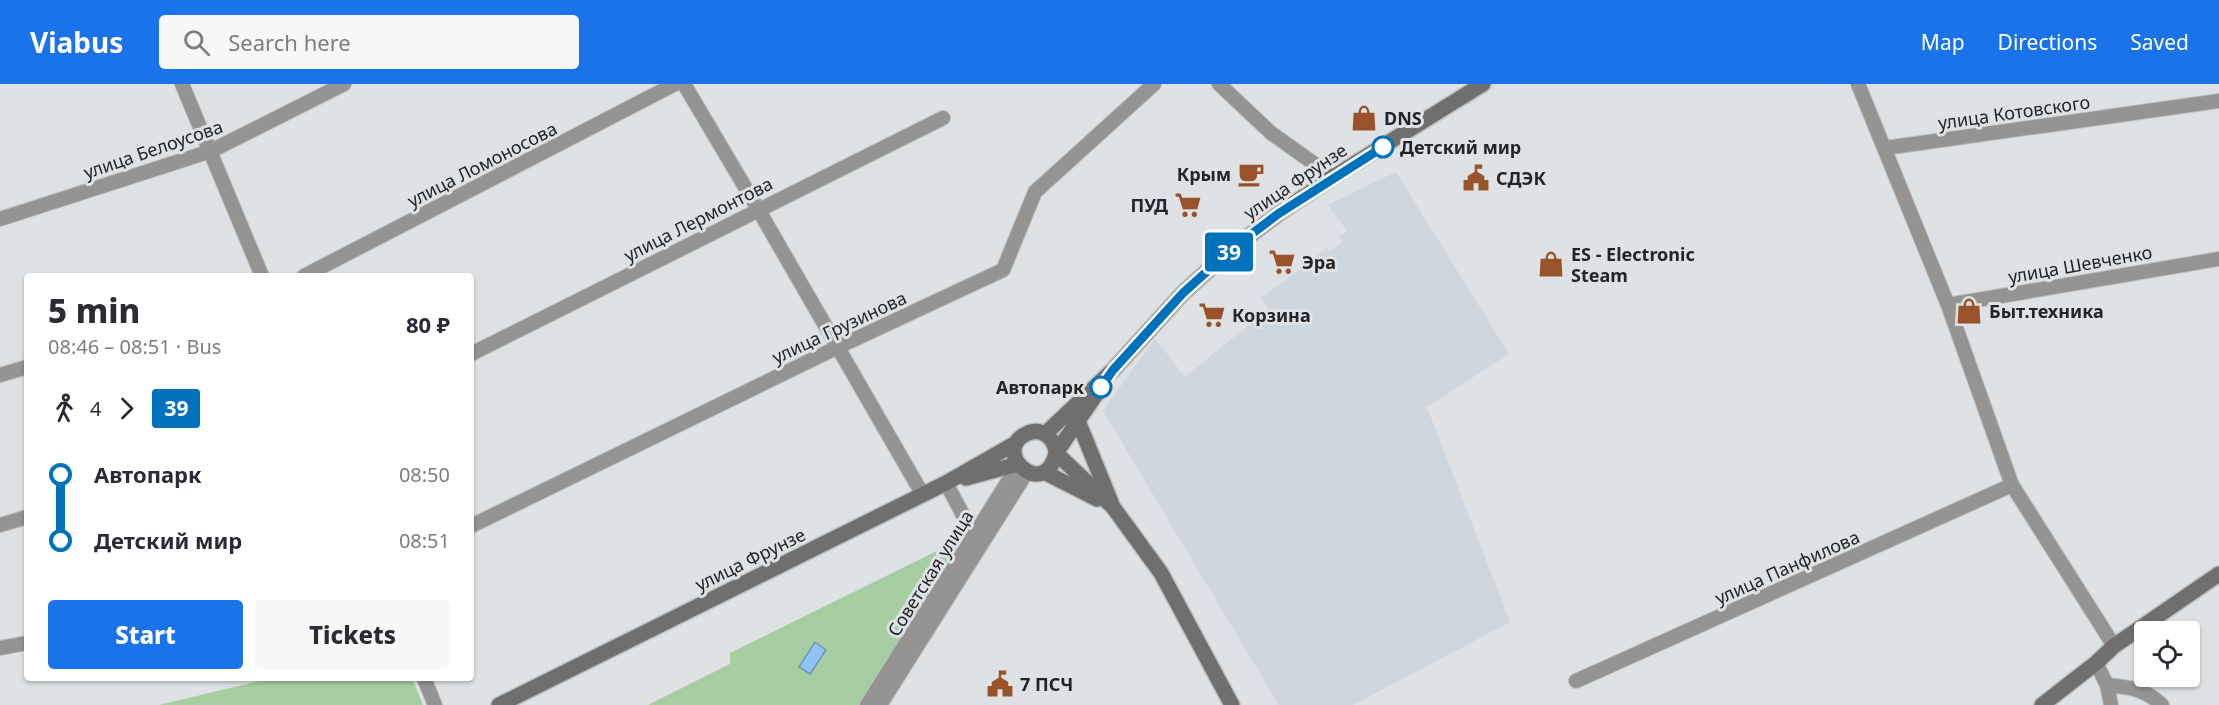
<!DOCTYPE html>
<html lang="en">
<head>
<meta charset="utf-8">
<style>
  body { margin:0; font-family:"Noto Sans",sans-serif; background:#f7f7f7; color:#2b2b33; height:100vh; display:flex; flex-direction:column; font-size:22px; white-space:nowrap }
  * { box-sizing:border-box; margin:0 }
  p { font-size:20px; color:#7c7c81 }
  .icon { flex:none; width:33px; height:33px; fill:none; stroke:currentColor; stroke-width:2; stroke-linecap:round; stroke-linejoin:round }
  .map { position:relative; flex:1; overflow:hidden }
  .panel { position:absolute; left:24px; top:189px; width:450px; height:408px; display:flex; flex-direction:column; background:#fff; border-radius:6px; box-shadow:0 2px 4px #0004 }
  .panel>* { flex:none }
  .badge { padding:0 12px; border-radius:4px; font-size:21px; line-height:39px }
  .controls { position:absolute; left:2134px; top:537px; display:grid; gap:12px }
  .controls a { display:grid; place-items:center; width:66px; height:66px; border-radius:6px; background:#fff; box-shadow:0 2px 4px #0004; font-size:30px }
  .map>.badge { position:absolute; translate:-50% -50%; box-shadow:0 0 0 3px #fff }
  .legs { display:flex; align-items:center; gap:9px; height:66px; padding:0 24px; font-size:20px }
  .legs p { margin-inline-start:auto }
  .headline { display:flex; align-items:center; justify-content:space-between; height:102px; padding:0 24px }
  h1 { font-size:33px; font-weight:800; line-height:45px }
  .cta { display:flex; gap:12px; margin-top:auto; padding:12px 24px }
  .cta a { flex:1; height:69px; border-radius:6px; background:#1a73e8; color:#fff; font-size:24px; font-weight:800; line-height:69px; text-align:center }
  .cta a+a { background:#f7f7f7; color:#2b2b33 }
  ul { padding:0 24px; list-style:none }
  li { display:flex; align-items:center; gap:21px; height:66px; font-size:22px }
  li i { display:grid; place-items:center; width:9px; height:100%; margin:0 8px; background:currentColor }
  li i::after { content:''; width:15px; height:15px; margin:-8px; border:4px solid; border-radius:50%; background:#fff }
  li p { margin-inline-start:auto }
  li:first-child i { background:linear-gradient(#0000 50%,currentColor 0) }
  li:last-child i { background:linear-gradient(currentColor 50%,#0000 0) }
  header { display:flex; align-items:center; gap:36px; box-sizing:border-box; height:84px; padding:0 30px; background:#1a73e8; color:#fff }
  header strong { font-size:28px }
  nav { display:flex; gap:33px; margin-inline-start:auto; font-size:21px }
  .search { width:420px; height:54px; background:#f7f7f7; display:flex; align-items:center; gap:15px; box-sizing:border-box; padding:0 21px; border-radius:6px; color:#7c7c81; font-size:22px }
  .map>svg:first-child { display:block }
  .built { fill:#ced7de }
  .green { fill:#a7cea2 }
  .water { fill:#91c4f5; stroke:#7094b7; stroke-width:1.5 }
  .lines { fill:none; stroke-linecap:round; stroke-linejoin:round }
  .minor-casing { stroke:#bdc0c2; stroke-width:16 }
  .secondary-casing { stroke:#bdc0c2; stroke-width:18 }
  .minor { stroke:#959493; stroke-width:14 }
  .secondary { stroke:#716f6e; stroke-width:15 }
  .line-1-casing { stroke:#fff; stroke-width:14 }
  .line-1 { stroke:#0072bc; stroke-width:9 }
  .stop-1-dot { fill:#fff; stroke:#0072bc; stroke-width:3 }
  .labels { text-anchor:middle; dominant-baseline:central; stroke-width:6; stroke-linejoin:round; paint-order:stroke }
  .street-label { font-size:18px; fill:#232425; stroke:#dfe2e4 }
  .poi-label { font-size:18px; font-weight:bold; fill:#232425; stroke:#dfe2e4; text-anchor:start }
  .stop-label { font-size:18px; font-weight:bold; fill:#232425; stroke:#dfe2e4; text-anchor:start }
</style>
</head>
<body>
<header>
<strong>Viabus</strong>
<div class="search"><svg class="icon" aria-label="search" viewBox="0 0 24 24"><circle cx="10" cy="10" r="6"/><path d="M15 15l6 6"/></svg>Search here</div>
<nav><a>Map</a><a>Directions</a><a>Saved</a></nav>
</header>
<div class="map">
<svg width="2219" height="621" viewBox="0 0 2219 621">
  <rect width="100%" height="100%" fill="#dfe2e4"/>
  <!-- built -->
  <path class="built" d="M1396 88 1509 270 1427 323 1510 538 1353 621H1279L1103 327 1155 254 1185 293 1268 225 1261 214 1327 164 1330 167 1342 158 1339 153 1347 147 1328 121Z"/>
  <!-- green -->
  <path class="green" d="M975 448 859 621H648L730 580V569Z
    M272 594H412L423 621H159Z"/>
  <!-- water -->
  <path class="water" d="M815 558 826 566 810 590 799 583Z"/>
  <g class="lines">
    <!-- minor casing -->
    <g class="minor-casing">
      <path id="minor" d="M182 0 262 192
        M684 0 758 125 923 411
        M1219 0 1271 49 1333 93
        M1858 0 1948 221 2012 401 2114 562
        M1885 64 2219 17
        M0 135 211 67 344 0
        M304 192 675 0
        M1948 221 2219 175
        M471 270 943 34
        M0 291 27 283
        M946 399 961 427 975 459
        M0 441 27 433
        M471 442 838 263 1003 186 1035 108 1154 0
        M0 564 27 559
        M2096 579 2107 601C2130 603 2145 605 2162 621
        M424 594 435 621
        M1576 597 2012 401
        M2107 601 2111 621
        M867 621 1012 391 1015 373
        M880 621 1027 388"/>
    </g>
    <!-- secondary casing -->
    <g class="secondary-casing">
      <path id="secondary" d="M1078 337 1111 418
        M1045 350 1113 286 1183 209 1233 164 1278 130 1333 93 1483 0
        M1056 369 1113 423 1161 489 1232 621
        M1056 369C1055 354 1041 342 1026 350 990 368 1045 418 1056 369L1097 309
        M1044 388 1097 415
        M966 394 1018 380
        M499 621 946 399 1016 359
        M2042 621 2096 579 2114 562 2219 490"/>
    </g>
    <!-- minor -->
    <use href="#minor" class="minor"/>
    <!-- secondary -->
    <use href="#secondary" class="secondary"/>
  </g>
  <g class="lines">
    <!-- line-1 casing -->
    <g class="line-1-casing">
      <path id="line-1" d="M1101 303 1113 286 1183 209 1233 164 1278 130 1383 63"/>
    </g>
    <!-- line-1 -->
    <use href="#line-1" class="line-1"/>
  </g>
  <!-- icons -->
  <defs>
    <g id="shop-bare" transform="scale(2.07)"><path d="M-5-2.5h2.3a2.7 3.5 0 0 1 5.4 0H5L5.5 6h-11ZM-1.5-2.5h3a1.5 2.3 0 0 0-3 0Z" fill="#99522a" stroke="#dfe2e4" stroke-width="2.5" paint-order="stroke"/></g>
    <g id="cafe-bare" transform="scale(2.07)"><path d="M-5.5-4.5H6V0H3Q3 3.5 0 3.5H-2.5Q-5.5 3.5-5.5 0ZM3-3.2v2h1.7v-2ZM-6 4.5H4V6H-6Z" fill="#99522a" stroke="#dfe2e4" stroke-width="2.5" paint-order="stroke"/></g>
    <g id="civic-bare" transform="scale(2.07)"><path d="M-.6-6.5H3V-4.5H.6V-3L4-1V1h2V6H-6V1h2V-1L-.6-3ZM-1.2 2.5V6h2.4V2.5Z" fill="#99522a" stroke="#dfe2e4" stroke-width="2.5" paint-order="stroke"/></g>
    <g id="supermarket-bare" transform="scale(2.07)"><path d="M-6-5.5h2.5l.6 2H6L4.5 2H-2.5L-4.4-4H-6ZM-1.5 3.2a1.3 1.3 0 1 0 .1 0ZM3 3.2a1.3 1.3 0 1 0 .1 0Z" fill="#99522a" stroke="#dfe2e4" stroke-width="2.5" paint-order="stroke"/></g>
  </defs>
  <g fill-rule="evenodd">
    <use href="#shop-bare" x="1364" y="34"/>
    <use href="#cafe-bare" x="1251" y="90"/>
    <use href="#civic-bare" x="1476" y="94"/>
    <use href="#supermarket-bare" x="1188" y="121"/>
    <use href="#supermarket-bare" x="1282" y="178"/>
    <use href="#shop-bare" x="1551" y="180"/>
    <use href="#shop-bare" x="1969" y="227"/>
    <use href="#supermarket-bare" x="1212" y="231"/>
    <use href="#civic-bare" x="1000" y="600"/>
  </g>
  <!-- markers -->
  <g class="stop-1-dot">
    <circle cx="1383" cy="63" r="10"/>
    <circle cx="1101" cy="303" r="10"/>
  </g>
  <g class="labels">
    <!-- street labels -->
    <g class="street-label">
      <text transform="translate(2014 28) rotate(-8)">улица Котовского</text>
      <text transform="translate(153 65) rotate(-19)">улица Белоусова</text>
      <text transform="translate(482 80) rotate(-27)">улица Ломоносова</text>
      <text transform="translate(1295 97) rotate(-34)">улица Фрунзе</text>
      <text transform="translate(698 135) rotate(-27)">улица Лермонтова</text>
      <text transform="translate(2080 180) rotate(-10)">улица Шевченко</text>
      <text transform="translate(839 243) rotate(-25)">улица Грузинова</text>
      <text transform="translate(750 475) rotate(-26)">улица Фрунзе</text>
      <text transform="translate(1787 483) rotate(-24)">улица Панфилова</text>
      <text transform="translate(930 489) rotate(-58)">Советская улица</text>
    </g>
    <!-- poi labels -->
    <g class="poi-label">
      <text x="1384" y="34">DNS</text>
      <text x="1231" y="90" text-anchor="end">Крым</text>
      <text x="1496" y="94">СДЭК</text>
      <text x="1168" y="121" text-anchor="end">ПУД</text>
      <text x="1571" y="170">ES - Electronic<tspan x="1571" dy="21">Steam</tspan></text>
      <text x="1302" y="178">Эра</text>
      <text x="1989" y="227">Быт.техника</text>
      <text x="1232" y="231">Корзина</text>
      <text x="1020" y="600">7 ПСЧ</text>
    </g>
    <!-- stop labels -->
    <g class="stop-label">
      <text x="1400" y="63">Детский мир</text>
      <text x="1084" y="303" text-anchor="end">Автопарк</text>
    </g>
  </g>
</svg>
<div class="controls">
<a><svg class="icon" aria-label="locate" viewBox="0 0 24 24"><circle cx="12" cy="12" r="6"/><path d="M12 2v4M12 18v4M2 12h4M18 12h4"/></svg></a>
</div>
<b class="badge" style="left:1229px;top:168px;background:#0072bc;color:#fff">39</b>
<section class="panel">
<div class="headline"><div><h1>5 min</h1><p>08:46 – 08:51 · Bus</p></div><b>80 ₽</b></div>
<div class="legs"><svg class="icon" aria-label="walk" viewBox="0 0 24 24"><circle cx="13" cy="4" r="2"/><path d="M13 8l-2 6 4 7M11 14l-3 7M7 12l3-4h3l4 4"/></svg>4<svg class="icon" aria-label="forward" viewBox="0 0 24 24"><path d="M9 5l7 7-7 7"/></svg><b class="badge" style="background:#0072bc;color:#fff">39</b></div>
<ul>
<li><i style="color:#0072bc"></i><b>Автопарк</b><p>08:50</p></li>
<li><i style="color:#0072bc"></i><b>Детский мир</b><p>08:51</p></li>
</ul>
<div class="cta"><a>Start</a><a>Tickets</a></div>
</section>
</div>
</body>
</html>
